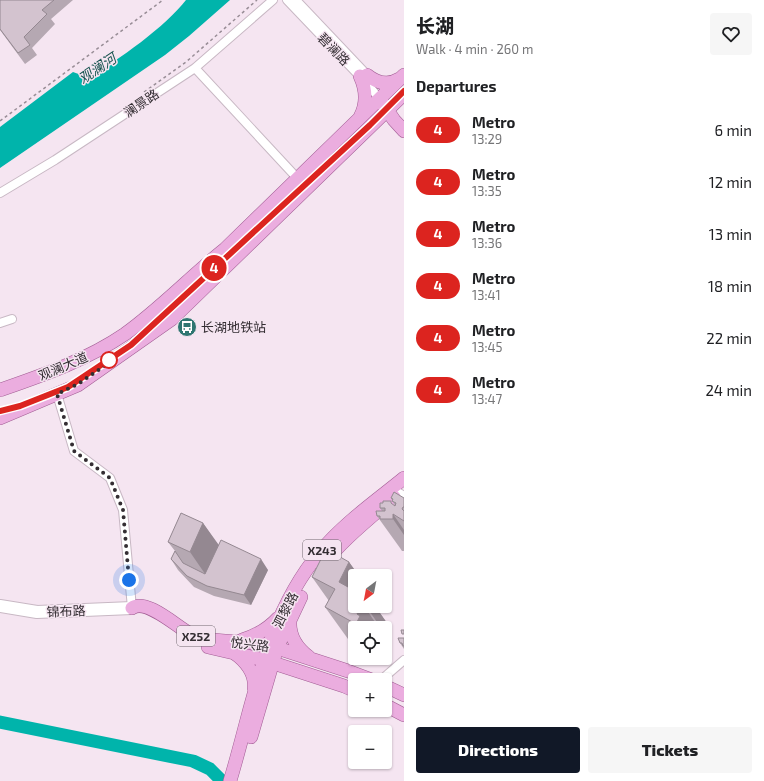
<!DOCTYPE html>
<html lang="en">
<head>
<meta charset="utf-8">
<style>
  body { margin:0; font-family:"Exo 2","Noto Sans SC",sans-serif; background:#f6f6f6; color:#202124; height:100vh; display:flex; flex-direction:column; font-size:15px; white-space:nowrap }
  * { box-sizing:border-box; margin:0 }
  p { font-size:13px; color:#757577 }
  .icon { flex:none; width:22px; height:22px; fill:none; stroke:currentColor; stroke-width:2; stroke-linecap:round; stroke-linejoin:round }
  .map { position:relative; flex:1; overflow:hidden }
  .sheet { display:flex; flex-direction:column; background:#fff; width:360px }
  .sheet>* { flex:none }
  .badge { padding:0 8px; border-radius:13px; font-size:14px; line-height:26px }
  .needle { width:26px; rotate:212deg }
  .tools { position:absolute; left:348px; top:569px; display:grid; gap:8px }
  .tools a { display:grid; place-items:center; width:44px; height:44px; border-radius:4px; background:#fff; box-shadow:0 1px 3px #0004; font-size:20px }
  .you { position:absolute; width:20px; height:20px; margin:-10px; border:3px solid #fff; border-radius:50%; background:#1a73e8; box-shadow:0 0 0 6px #1a73e833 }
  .map>.badge { position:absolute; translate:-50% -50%; box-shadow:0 0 0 2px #fff }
  h2 { padding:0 12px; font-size:15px; line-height:36px }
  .round { display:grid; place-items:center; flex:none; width:42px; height:42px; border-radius:4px; background:#f6f6f6 }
  .headline { display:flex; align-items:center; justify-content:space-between; height:68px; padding:0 12px }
  h1 { font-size:19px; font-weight:800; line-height:30px }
  .action { display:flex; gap:8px; margin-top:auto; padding:8px 12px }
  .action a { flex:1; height:46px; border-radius:4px; background:#111827; color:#fff; font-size:16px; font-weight:800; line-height:46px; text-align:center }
  .action a+a { background:#f6f6f6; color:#202124 }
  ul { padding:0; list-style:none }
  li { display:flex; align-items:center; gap:12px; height:52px; padding:0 12px }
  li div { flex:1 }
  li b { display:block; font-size:15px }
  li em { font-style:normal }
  li .badge { min-width:44px; font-weight:700; text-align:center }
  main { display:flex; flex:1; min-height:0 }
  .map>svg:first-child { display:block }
  .water { fill:#00b4ab }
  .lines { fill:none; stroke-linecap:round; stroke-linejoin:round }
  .river { stroke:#00b4ab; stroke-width:13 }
  .street-casing { stroke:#c8b8c4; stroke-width:10 }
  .secondary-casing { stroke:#c8b8c4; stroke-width:14 }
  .primary-casing { stroke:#a25d94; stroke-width:14 }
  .path { stroke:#988d96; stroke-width:1.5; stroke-dasharray:3 3; stroke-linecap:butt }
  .street { stroke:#fff; stroke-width:8 }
  .secondary { stroke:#fff; stroke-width:12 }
  .primary { stroke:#ebaddf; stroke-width:13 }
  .wall { fill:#b5a8b2 }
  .shaded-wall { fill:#948891 }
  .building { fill:#d3c3cf; stroke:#948891 }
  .line-casing { stroke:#fff; stroke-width:9 }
  .line { stroke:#dc241f; stroke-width:6 }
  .walk { stroke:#342e33; stroke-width:4; stroke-dasharray:0 7.2 }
  .stop-dot { fill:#fff; stroke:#dc241f; stroke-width:2 }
  .labels { text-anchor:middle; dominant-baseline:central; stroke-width:3; stroke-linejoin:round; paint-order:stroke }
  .shield { fill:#f5e5f1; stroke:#6e656c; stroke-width:1 }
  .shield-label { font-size:12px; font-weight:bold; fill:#342e33 }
  .street-label { font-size:13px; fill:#342e33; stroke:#f5e5f1 }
  .poi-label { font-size:13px; fill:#342e33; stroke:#f5e5f1; text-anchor:start }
  .water-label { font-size:14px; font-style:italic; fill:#16524e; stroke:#f5e5f1 }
</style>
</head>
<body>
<main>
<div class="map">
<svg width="404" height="781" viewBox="0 0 404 781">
  <rect width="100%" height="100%" fill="#f5e5f1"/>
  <!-- water -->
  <path class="water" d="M186 0H230L189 36 165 55 0 168V127L73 72 84 76H89C117 62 167 25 186 0Z"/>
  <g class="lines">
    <!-- river -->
    <path class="river" d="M0 722 193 761 210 769 222 781"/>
    <!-- street casing -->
    <g class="street-casing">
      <path id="street" d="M287 0 371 88 379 99
        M296 0 369 77
        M195 68 298 179
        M0 193 55 160 195 68 273 0
        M0 323 12 319
        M57 394 74 451 110 478 123 510 132 608
        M391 488 404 496
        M381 680 404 660"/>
    </g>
    <!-- secondary casing -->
    <g class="secondary-casing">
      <path id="secondary" d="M0 606 37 612 132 608"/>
    </g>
    <!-- primary casing -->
    <g class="primary-casing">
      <path id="primary" d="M367 75C377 83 388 86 399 79
        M383 104 394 120 404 131
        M360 117C367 104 366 89 360 76
        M0 390C43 375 87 360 125 334 161 308 191 276 225 249L404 75
        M0 418 78 385 172 319 404 94
        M322 566C342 540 369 519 394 497
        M132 608C146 598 176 626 189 633 214 645 241 639 268 645L348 671 372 680
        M290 621C289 637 297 648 309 657
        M242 640C255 636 268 629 278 618
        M208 647 264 660 344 686 355 691
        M234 653C245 660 256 674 254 688
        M385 686 404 695
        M385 705 404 715
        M251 737 277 648 301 597
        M230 781C254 702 265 618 320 552 344 523 376 501 404 478"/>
    </g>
    <!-- path -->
    <path class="path" d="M144 92 186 62 257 0
      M0 121 163 0"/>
    <!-- street -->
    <use href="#street" class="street"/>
    <!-- secondary -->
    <use href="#secondary" class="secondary"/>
    <!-- primary -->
    <use href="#primary" class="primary"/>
  </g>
  <!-- wall -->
  <path class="wall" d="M0 0H73L51 19 55 24 32 48 37 55 25 64 0 30Z
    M391 498H404V551H402L400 548 377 516 382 511 380 508 395 506Z
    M203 523 218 545 268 570 251 605 214 596 194 587 178 570 171 559 175 551 168 542Z
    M349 562 359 576H355V606H375L392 630 388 637 385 636V628H355V643L348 639 325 607 329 601 312 577Z
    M404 638V649L400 643Z"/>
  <!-- shaded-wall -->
  <path class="shaded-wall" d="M393 514 404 530V535L393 519Z
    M203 523 226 555 212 584 190 552Z
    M261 559 268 570 251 605 244 595Z
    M349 562 359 576H355V605L339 582Z
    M356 606H364L379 628H359L356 624 357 614Z
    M366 606H375L392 630 388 637 385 633V628H381Z"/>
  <!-- building -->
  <path class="building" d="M0 0H54L42 10 47 14 24 37 30 45 18 53 0 29Z
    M394 492 404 498V507H403L402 509 404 511V521L393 514V519H380V516H377L376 511H385V508H380V503H383V501H391V503L395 506 396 503 392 501 393 499 391 498Z
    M181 513 203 523 190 552 168 542Z
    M221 540 261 559 244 595 207 586 187 576 171 559 175 551 183 563 205 574Z
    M326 549 349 562 339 582 348 587 349 584 355 587V606H361L357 614 360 616 356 624 325 607 335 589 312 577Z
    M401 630H404V634H402Z
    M398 638H404V646H403L402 643H400Z"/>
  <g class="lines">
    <!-- line casing -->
    <g class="line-casing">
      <path id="line" d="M0 411 20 406 68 387 131 345 370 125 404 91"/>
    </g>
    <!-- line -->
    <use href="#line" class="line"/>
    <!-- walk -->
    <path class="walk" d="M109 360H113L78 384 57 394 74 451 110 478 123 510 129 580"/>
  </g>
  <!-- icons -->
  <defs>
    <g id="bus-disc" transform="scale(1)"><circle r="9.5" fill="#2e7671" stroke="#f5e5f1"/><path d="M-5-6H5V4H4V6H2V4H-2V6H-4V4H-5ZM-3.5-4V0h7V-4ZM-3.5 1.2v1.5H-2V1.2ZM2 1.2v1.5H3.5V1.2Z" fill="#fff"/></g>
  </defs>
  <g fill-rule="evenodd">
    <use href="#bus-disc" x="187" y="327"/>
  </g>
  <!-- markers -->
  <circle class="stop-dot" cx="109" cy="360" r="8"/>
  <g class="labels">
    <!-- shield labels -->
    <g class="shield">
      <rect x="303" y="540" width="38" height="20" rx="3"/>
      <rect x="177" y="626" width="38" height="20" rx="3"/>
    </g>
    <g class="shield-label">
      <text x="322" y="550">X243</text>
      <text x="196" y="636">X252</text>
    </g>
    <!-- street labels -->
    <g class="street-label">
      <text transform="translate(334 49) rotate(46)">碧澜路</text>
      <text transform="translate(141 103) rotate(-34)">澜景路</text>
      <text transform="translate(63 366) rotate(-23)">观澜大道</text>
      <text transform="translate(285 610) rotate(-63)">泗黎路</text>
      <text transform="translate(66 611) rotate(-2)">锦布路</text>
      <text transform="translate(250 644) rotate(7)">悦兴路</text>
    </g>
    <!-- poi labels -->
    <g class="poi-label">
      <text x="201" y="327">长湖地铁站</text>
    </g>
    <!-- water labels -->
    <g class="water-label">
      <text transform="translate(97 68) rotate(-34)">观澜河</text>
    </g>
  </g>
</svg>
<div class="tools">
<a><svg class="needle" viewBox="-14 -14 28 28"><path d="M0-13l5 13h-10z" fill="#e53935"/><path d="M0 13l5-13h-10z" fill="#757577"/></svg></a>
<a><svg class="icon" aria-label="locate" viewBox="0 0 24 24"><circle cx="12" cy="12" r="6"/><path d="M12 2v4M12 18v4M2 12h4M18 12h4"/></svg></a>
<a>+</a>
<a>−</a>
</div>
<div class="you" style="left:129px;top:580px"></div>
<b class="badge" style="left:214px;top:268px;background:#dc241f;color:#fff">4</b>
</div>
<section class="sheet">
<div class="headline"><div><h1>长湖</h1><p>Walk · 4 min · 260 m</p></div><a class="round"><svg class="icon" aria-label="heart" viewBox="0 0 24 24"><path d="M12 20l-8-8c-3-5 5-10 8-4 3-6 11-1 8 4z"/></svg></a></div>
<h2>Departures</h2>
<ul>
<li><span class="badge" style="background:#dc241f;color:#fff">4</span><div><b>Metro</b><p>13:29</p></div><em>6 min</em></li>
<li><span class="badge" style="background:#dc241f;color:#fff">4</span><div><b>Metro</b><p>13:35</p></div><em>12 min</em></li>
<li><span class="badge" style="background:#dc241f;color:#fff">4</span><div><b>Metro</b><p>13:36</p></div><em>13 min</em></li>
<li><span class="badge" style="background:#dc241f;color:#fff">4</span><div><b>Metro</b><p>13:41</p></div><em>18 min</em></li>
<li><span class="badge" style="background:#dc241f;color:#fff">4</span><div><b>Metro</b><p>13:45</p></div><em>22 min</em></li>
<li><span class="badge" style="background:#dc241f;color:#fff">4</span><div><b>Metro</b><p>13:47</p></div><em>24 min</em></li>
</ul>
<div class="action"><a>Directions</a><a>Tickets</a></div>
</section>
</main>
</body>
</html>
